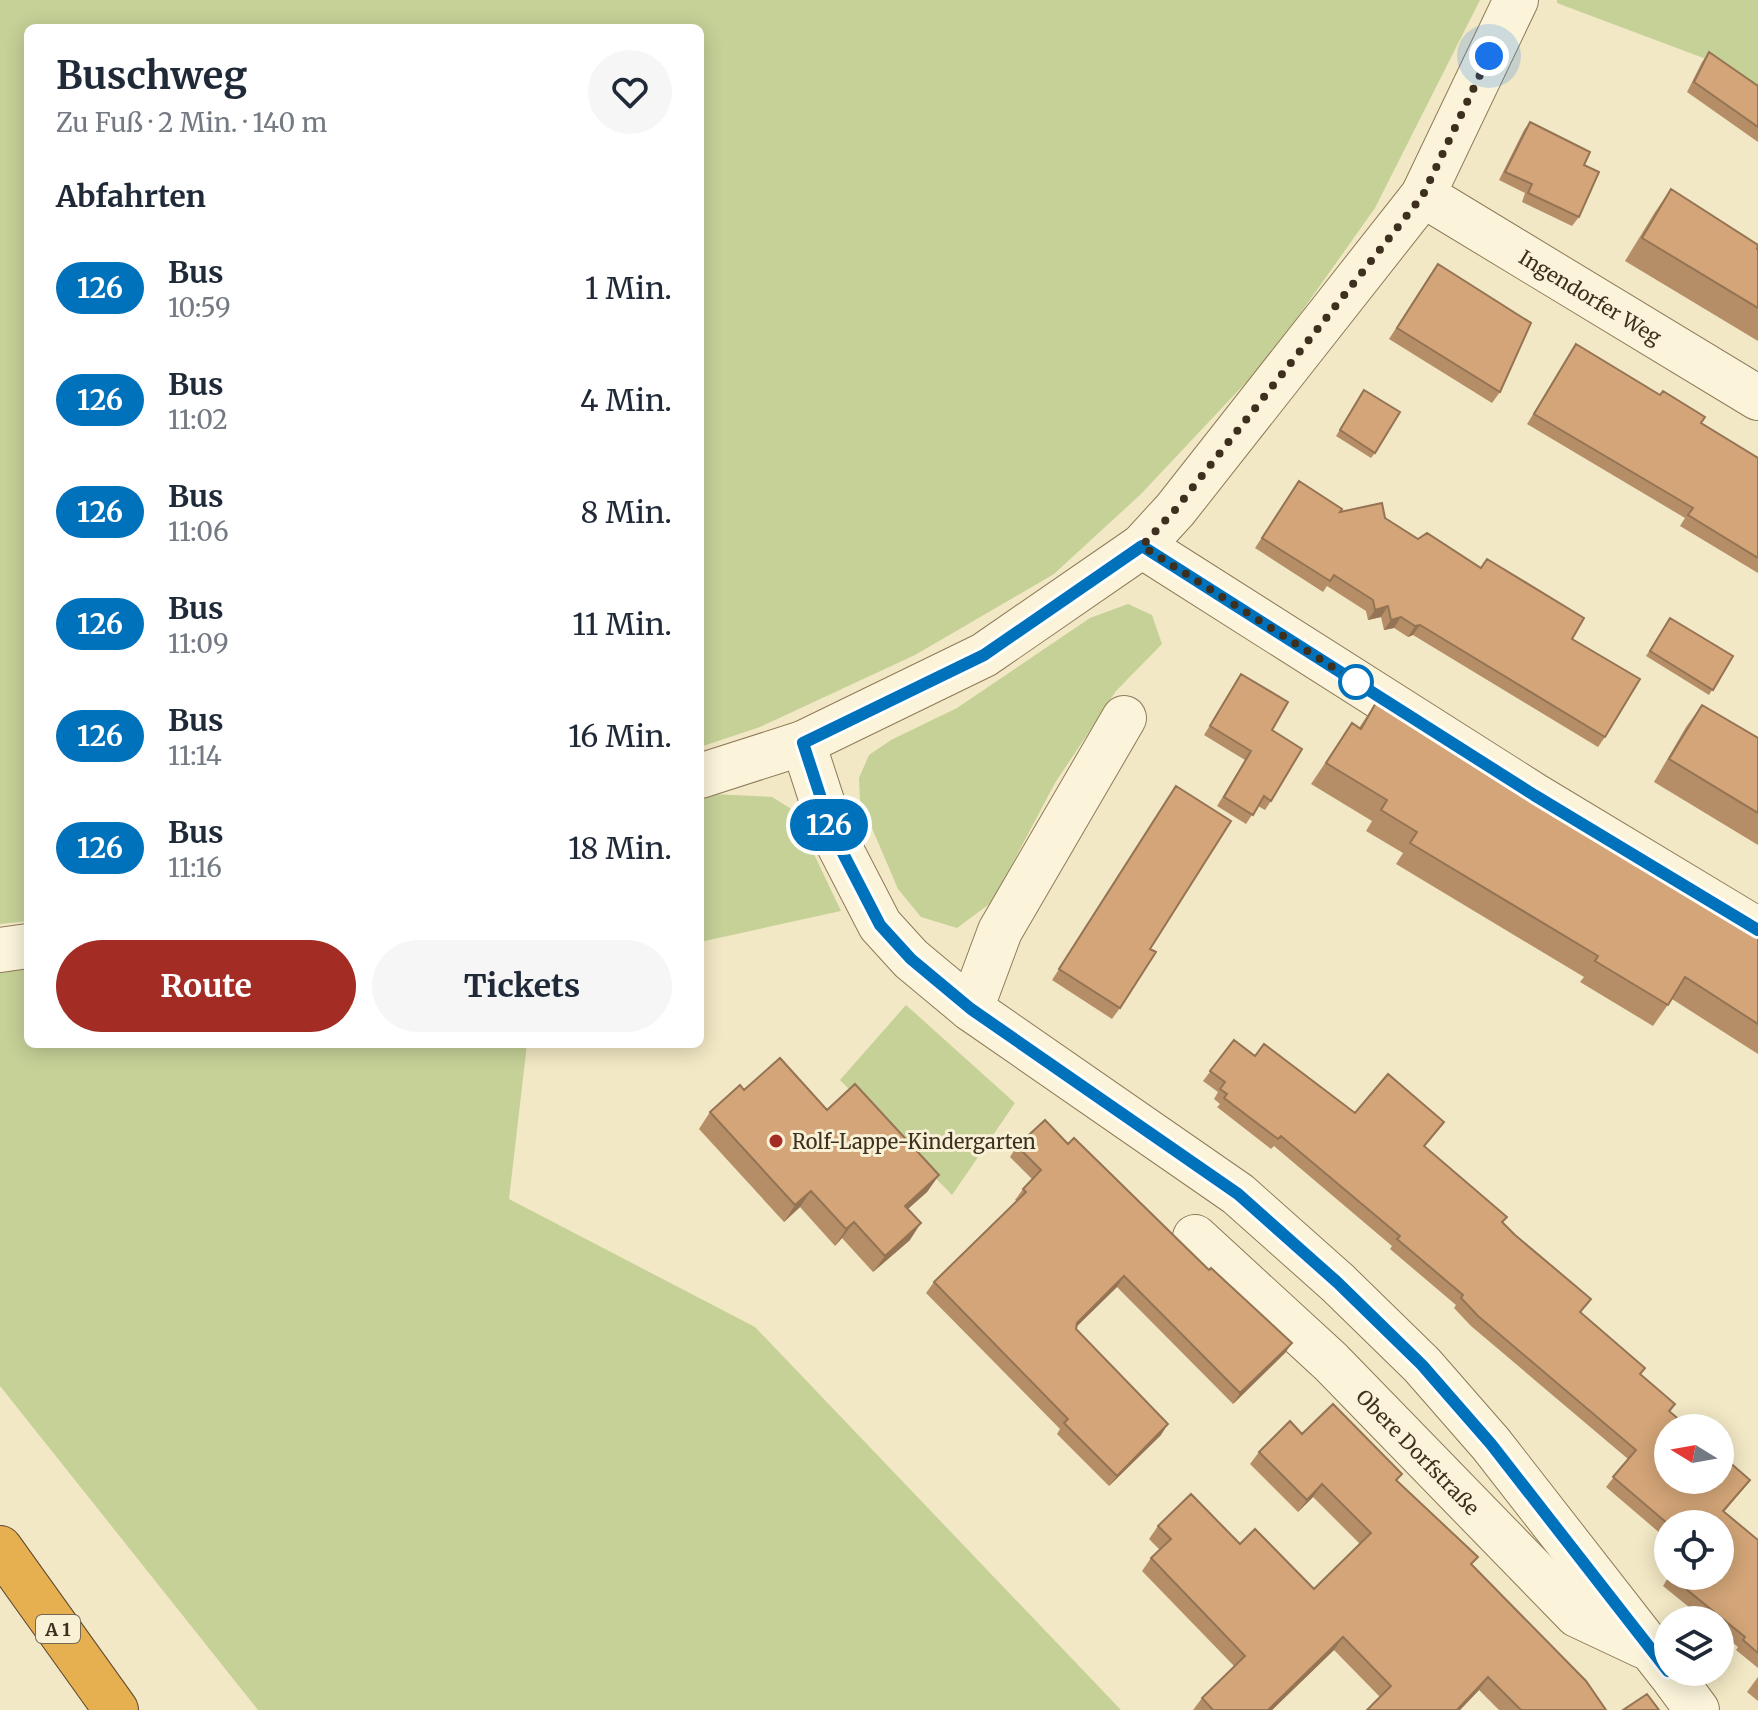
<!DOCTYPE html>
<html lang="de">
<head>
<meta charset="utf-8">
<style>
  body { margin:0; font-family:Merriweather,serif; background:#f6f6f7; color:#1f2937; height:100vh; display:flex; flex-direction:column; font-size:30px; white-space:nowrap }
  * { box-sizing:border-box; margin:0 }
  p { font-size:26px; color:#747a83 }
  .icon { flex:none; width:44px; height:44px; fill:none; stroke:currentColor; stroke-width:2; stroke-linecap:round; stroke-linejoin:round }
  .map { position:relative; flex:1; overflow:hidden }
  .side { position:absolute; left:24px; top:24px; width:680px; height:1024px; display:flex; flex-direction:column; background:#fff; border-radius:12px; box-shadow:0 4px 20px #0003 }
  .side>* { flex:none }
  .badge { padding:0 16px; border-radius:26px; font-size:28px; line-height:52px }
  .needle { width:52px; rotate:281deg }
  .fabs { position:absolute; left:1654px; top:1414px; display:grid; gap:16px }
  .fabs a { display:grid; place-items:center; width:80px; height:80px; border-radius:50%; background:#fff; box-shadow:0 4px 20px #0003; font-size:40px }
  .you { position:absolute; width:40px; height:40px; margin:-20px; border:6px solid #fff; border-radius:50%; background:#1a73e8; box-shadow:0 0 0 12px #1a73e833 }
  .map>.badge { position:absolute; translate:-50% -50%; box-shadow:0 0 0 4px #fff }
  h2 { padding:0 32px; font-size:30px; line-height:72px }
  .round { display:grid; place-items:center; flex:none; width:84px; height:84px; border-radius:42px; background:#f6f6f7 }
  .head { display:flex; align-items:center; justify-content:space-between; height:136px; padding:0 32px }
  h1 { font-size:38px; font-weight:700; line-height:60px }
  .cta { display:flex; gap:16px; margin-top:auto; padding:16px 32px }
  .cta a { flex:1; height:92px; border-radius:48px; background:#a32d24; color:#fff; font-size:32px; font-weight:700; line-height:92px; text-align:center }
  .cta a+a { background:#f6f6f7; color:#1f2937 }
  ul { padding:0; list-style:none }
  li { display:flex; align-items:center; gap:24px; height:112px; padding:0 32px }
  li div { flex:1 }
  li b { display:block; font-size:30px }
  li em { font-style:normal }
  li .badge { min-width:88px; font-weight:700; text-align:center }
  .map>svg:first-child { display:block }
  .green { fill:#c6d198 }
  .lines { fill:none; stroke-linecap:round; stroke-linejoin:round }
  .minor-casing { stroke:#8f7a59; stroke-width:46 }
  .motorway-casing { stroke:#5c472e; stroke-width:46 }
  .minor { stroke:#fbf4da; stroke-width:44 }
  .motorway { stroke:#e6b051; stroke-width:44 }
  .wall { fill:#b58e67 }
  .shaded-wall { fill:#947454 }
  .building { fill:#d3a578; stroke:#947454; stroke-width:2 }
  .line-casing { stroke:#fff; stroke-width:18 }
  .line { stroke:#0072bc; stroke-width:12 }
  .walk { stroke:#3e301e; stroke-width:8; stroke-dasharray:0 14.4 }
  .stop-dot { fill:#fff; stroke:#0072bc; stroke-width:4 }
  .poi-dot { fill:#a32d24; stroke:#f8f1d6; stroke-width:3 }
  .labels { text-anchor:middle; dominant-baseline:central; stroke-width:6; stroke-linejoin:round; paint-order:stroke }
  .shield { fill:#f8f1d6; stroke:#766a55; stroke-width:2 }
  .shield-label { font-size:18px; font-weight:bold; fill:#3e301e }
  .street-label { font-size:20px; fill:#3e301e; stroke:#f8f1d6 }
  .poi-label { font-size:20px; fill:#3e301e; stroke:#f8f1d6; text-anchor:start }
</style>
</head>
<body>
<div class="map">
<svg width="1758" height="1710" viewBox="0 0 1758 1710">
  <rect width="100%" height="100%" fill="#f2e8c5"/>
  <!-- green -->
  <path class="green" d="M0 0H1480L1375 208 1268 359 1141 494 1054 574 915 655 760 727 700 747V28H28V921L0 924Z
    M1557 0H1758V90L1706 59 1557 3Z
    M1128 604 1152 615 1162 644 1116 691 1055 783 992 902 957 928 921 917 898 889 860 800 859 778 869 755 891 740 957 708 1090 618Z
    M712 794 772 797 793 810 841 911 700 942V798Z
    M28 966V1044H527L509 1199 755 1327 1121 1710H258L0 1386V970Z
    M906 1005 1015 1103 952 1195 840 1080Z"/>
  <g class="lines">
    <!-- minor casing -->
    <g class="minor-casing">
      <g id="minor">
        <path id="s1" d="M1423 195 1758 398"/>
        <path d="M1142 546 1534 795 1758 930"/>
        <path d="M803 743 832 832 880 925 911 959 971 1009 1238 1194 1338 1283 1422 1365 1491 1444 1668 1671"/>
        <path d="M700 776 803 743 984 655 1142 546 1175 510 1423 195 1516 0"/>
        <path d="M0 950 28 946"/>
        <path d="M971 1009 1000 931 1124 718"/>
        <path id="s2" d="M1195 1237 1331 1362 1577 1615 1643 1646"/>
        <path d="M1669 1672 1697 1710"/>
      </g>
    </g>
    <!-- motorway casing -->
    <g class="motorway-casing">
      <path id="motorway" d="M0 1548 116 1710"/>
    </g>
    <!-- minor -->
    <use href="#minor" class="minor"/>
    <!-- motorway -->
    <use href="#motorway" class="motorway"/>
  </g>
  <!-- wall -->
  <path class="wall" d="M1709 52 1758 86V142L1687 92 1702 62Z
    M1530 122 1584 165 1579 217 1572 226 1522 202 1525 193 1499 180 1524 130Z
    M1671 189 1758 249V341L1625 261 1655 212Z
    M1430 275 1500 392 1492 403 1389 339Z
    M1576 344 1758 458V573L1680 526 1685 518 1527 424Z
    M1364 390 1375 453 1371 458 1336 436Z
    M1299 481 1340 512 1385 518 1572 639 1605 737 1598 747 1413 635 1408 637 1394 628 1384 630 1381 617 1368 620 1366 611 1327 586 1323 592 1255 548Z
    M1670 618 1733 656 1709 695 1646 656Z
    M1241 674 1272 730 1271 801 1265 810 1258 806 1246 824 1217 806 1245 760 1204 735Z
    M1377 701 1758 937V1054L1672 999 1653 1026 1580 982 1584 977 1396 864 1403 853 1366 831 1372 821 1311 784 1352 723 1359 728Z
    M1702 705 1758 738V845L1654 782 1686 727Z
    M1169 797 1150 949 1120 1008 1112 1019 1052 980Z
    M1234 1040 1255 1056 1355 1113 1444 1122 1425 1146 1503 1222 1580 1313 1645 1368 1640 1374 1675 1404 1670 1412 1750 1480 1724 1512 1758 1540V1668L1736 1650 1738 1647 1720 1632V1620H1705L1663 1586 1669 1576 1720 1524H1668V1540L1606 1487 1628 1459 1471 1326 1454 1308 1456 1305 1390 1249 1392 1246 1274 1146 1271 1149 1217 1107 1220 1104 1214 1099 1218 1092 1203 1081Z
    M744 1090 939 1175 927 1192 908 1209 910 1240 873 1272 842 1238 835 1246 800 1207 784 1222 699 1129 710 1112Z
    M1068 1144 1209 1270 1292 1343 1285 1353 1233 1404 1117 1287 1076 1327V1329L1161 1435 1109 1486 1057 1434 1060 1429 926 1293 934 1282 1017 1201 1015 1200 1023 1189 1032 1179 1010 1157 1017 1146Z
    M1302 1434 1402 1474 1397 1481 1472 1566 1606 1710H1499L1479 1690 1460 1710H1367L1380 1697 1334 1650 1272 1710H1193L1202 1698 1234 1666 1142 1571 1151 1558 1160 1550 1149 1539 1158 1526 1240 1544 1314 1589 1360 1544 1313 1497 1298 1512 1250 1464 1259 1452Z
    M1668 1550V1569L1660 1562Z
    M1758 1677V1701L1747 1692Z"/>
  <!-- shaded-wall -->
  <path class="shaded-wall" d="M1388 606 1381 617 1368 620 1375 610Z
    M1401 617 1394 628 1384 630 1391 620Z
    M1420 625 1413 635 1408 637 1415 626Z
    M939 1175 927 1192 893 1222 905 1206Z
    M811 1191 800 1207 784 1222 795 1205Z
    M854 1222 842 1238 835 1246 846 1229Z
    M921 1223 910 1240 873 1272 885 1256Z
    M1124 1276 1117 1287 1069 1334 1077 1323Z
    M1292 1343 1285 1353 1233 1404 1240 1393Z
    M1168 1424 1161 1435 1109 1486 1117 1476Z
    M1322 1484 1313 1497 1298 1512 1307 1500Z
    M1343 1637 1334 1650 1272 1710H1268Z
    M1488 1677 1479 1690 1460 1710H1457Z"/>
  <!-- building -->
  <path class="building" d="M1709 52 1758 86V127L1694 82Z
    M1530 122 1590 152 1584 165 1599 172 1579 217 1528 193 1532 184 1505 172Z
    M1671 189 1758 245 1757 249H1758V308L1642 238Z
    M1438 264 1531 323 1500 392 1397 328Z
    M1576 344 1660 395 1663 391 1705 417 1701 423 1758 458V558L1688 515 1693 508 1534 414Z
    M1364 390 1400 412 1375 453 1340 430Z
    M1299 481 1342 509 1340 512 1382 503 1385 518 1418 539 1427 533 1481 568 1487 559 1584 618 1572 639 1640 679 1605 737 1420 625 1415 626 1401 617 1391 620 1388 606 1375 610 1373 600 1334 575 1330 581 1262 538Z
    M1670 618 1733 656 1713 690 1650 651Z
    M1241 674 1288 702 1272 730 1302 749 1271 801 1264 796 1253 815 1224 797 1251 751 1210 726Z
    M1377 701 1758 937V1024L1685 977 1668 1005 1595 961 1598 956 1410 843 1417 832 1381 810 1387 800 1326 763 1352 723 1361 729Z
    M1702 705 1758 738V813L1669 759Z
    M1176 786 1231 821 1150 949 1156 952 1120 1008 1059 969Z
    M1234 1040 1255 1056 1264 1044 1355 1113 1388 1074 1444 1122 1424 1146 1507 1217 1502 1222 1515 1235 1591 1299 1580 1312 1645 1368 1640 1374 1675 1404 1669 1411 1689 1428H1668V1480H1720V1454L1750 1480 1723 1511 1758 1540V1653L1743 1640 1745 1637 1670 1576H1720V1524H1668L1613 1477 1636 1450 1478 1316 1461 1298 1463 1295 1397 1239 1400 1236 1281 1136 1278 1139 1224 1098 1227 1094 1220 1089 1225 1082 1210 1071Z
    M780 1058 827 1110 855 1084 939 1175 905 1206 921 1223 885 1256 854 1222 846 1229 811 1191 795 1205 710 1112 740 1085 744 1090Z
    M1045 1120 1068 1144 1074 1138 1209 1270 1211 1268 1292 1343 1240 1393 1124 1276 1077 1323 1076 1329 1168 1424 1117 1476 1064 1423 1068 1419 934 1282 1026 1192 1023 1189 1041 1170 1017 1146Z
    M1333 1404 1402 1474 1396 1480 1478 1557 1471 1564 1586 1681 1606 1710H1521L1488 1677 1457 1710H1367L1391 1686 1343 1637 1268 1710H1213L1202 1698 1245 1656 1151 1558 1171 1539 1158 1526 1191 1494 1240 1544 1255 1529 1314 1589 1371 1533 1322 1484 1307 1500 1259 1452 1290 1421 1302 1434Z
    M1647 1694 1659 1710H1623Z"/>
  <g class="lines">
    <!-- line casing -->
    <g class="line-casing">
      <path id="line" d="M1668 1671 1491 1444 1422 1365 1338 1283 1238 1194 971 1009 911 959 880 925 832 832 803 743 984 655 1142 546 1534 795 1758 930"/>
    </g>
    <!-- line -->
    <use href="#line" class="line"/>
    <!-- walk -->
    <path class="walk" d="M1356 682 1142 546 1175 510 1423 195 1489 56"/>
  </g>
  <!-- markers -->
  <circle class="stop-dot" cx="1356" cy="682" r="16"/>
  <circle class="poi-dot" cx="776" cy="1141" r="8"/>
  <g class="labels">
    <!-- shield labels -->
    <rect class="shield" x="36" y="1615" width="44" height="28" rx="6"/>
    <g class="shield-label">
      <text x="58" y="1629">A 1</text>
    </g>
    <!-- street labels -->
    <g class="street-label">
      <text stroke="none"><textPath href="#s1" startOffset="196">Ingendorfer Weg</textPath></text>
      <text stroke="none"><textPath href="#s2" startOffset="310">Obere Dorfstraße</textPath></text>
    </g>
    <!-- poi labels -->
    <g class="poi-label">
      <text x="792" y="1141">Rolf-Lappe-Kindergarten</text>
    </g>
  </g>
</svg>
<div class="fabs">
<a><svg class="needle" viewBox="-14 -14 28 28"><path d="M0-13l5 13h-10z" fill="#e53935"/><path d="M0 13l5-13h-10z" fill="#747a83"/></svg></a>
<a><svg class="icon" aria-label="locate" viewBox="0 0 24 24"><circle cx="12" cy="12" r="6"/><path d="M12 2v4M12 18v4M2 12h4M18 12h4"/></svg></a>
<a><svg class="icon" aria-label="layers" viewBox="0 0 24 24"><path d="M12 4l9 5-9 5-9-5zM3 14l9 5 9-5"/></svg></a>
</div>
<div class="you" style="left:1489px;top:56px"></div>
<b class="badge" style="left:829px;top:825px;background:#0072bc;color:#fff">126</b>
<section class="side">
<div class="head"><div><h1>Buschweg</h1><p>Zu Fuß · 2 Min. · 140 m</p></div><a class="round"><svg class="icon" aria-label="heart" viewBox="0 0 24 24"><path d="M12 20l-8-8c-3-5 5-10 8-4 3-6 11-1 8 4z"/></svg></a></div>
<h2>Abfahrten</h2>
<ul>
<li><span class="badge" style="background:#0072bc;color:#fff">126</span><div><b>Bus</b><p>10:59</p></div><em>1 Min.</em></li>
<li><span class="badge" style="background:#0072bc;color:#fff">126</span><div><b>Bus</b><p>11:02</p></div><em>4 Min.</em></li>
<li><span class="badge" style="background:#0072bc;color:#fff">126</span><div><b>Bus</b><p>11:06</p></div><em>8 Min.</em></li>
<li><span class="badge" style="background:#0072bc;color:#fff">126</span><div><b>Bus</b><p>11:09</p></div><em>11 Min.</em></li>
<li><span class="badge" style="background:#0072bc;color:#fff">126</span><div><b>Bus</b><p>11:14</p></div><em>16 Min.</em></li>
<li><span class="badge" style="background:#0072bc;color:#fff">126</span><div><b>Bus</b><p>11:16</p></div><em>18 Min.</em></li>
</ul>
<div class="cta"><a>Route</a><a>Tickets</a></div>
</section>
</div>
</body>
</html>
